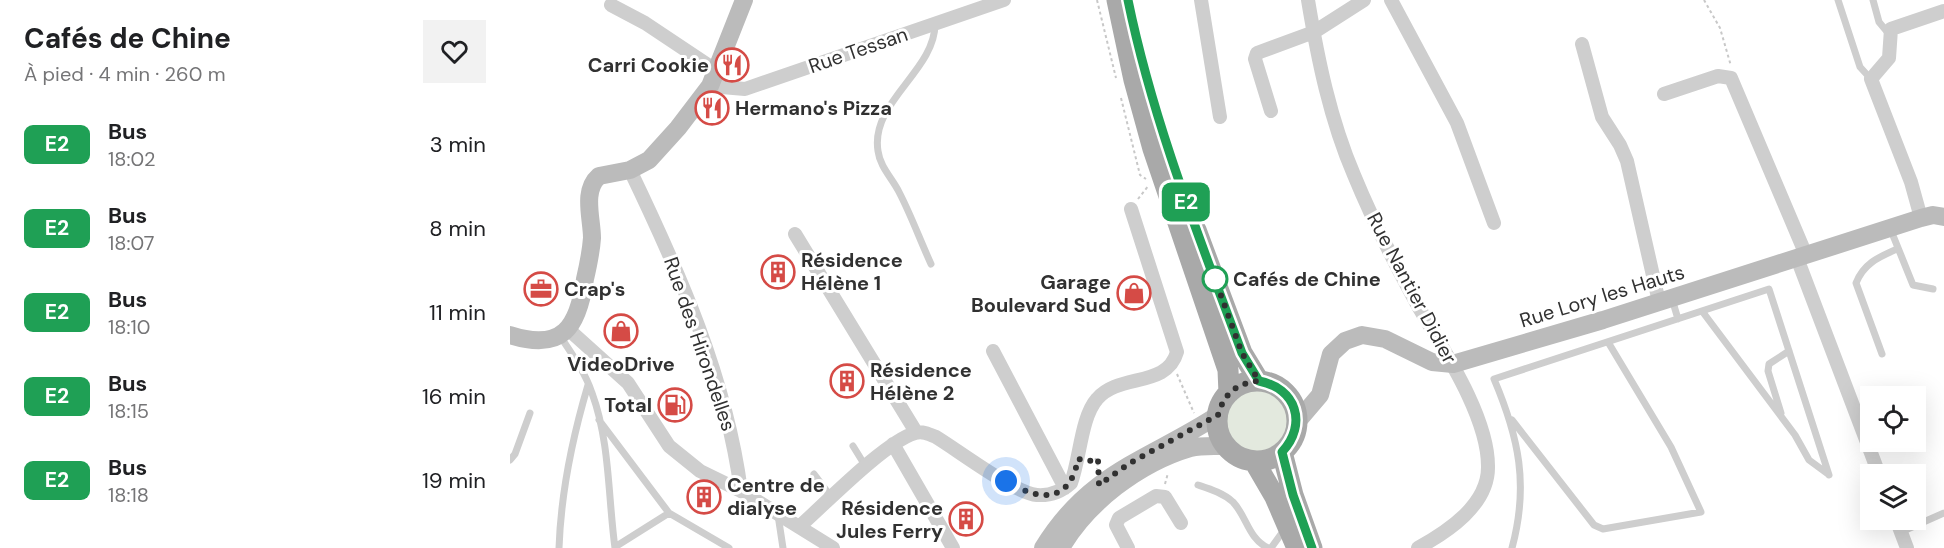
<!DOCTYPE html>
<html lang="fr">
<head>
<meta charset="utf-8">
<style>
  body { margin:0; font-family:"DM Sans",sans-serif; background:#f2f2f2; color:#202124; height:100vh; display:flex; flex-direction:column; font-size:22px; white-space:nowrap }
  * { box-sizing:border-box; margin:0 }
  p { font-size:20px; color:#757577 }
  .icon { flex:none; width:33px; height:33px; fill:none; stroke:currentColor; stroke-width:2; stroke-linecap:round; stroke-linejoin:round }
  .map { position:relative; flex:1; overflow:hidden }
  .sheet { display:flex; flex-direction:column; background:#fff; width:510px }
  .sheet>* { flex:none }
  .badge { padding:0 12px; border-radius:9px; font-size:21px; line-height:39px }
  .tools { position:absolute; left:1350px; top:386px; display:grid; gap:12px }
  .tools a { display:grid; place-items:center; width:66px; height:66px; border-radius:0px; background:#fff; box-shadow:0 6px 24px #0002; font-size:30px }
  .you { position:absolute; width:30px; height:30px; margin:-15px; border:4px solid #fff; border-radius:50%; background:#1a73e8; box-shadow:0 0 0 9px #1a73e833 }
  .map>.badge { position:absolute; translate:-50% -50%; box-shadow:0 0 0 3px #fff }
  .round { display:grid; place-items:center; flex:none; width:63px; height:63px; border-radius:0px; background:#f2f2f2 }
  .summary { display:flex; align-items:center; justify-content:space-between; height:102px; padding:0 24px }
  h1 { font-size:28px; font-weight:700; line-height:45px }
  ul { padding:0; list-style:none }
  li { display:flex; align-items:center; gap:18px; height:84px; padding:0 24px }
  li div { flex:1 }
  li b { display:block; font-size:22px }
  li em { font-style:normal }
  li .badge { min-width:66px; font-weight:700; text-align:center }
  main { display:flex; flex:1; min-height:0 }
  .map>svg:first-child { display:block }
  .green { fill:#e3e9de }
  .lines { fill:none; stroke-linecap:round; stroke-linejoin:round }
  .path { stroke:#c8c8c8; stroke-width:2; stroke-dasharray:3 3; stroke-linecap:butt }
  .lane { stroke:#cecece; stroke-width:7 }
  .street { stroke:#cecece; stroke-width:14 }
  .secondary { stroke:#bbb; stroke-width:18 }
  .primary { stroke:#a9a9a9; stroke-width:21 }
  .line-casing { stroke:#fff; stroke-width:14 }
  .line { stroke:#1fa055; stroke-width:9 }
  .walk { stroke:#313131; stroke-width:6; stroke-dasharray:0 10.8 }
  .stop-dot { fill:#fff; stroke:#1fa055; stroke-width:3 }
  .labels { text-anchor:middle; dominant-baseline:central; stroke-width:6; stroke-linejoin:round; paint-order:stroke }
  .street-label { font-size:20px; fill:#313131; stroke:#fff }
  .poi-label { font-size:20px; font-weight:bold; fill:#313131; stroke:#fff; text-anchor:start }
  .stop-label { font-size:20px; font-weight:bold; fill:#313131; stroke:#fff; text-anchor:start }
</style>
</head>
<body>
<main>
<section class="sheet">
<div class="summary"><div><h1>Cafés de Chine</h1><p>À pied · 4 min · 260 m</p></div><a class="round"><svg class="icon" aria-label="heart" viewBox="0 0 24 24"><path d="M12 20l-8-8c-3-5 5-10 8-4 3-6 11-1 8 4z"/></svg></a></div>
<ul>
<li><span class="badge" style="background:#1fa055;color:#fff">E2</span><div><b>Bus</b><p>18:02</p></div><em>3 min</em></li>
<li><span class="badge" style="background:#1fa055;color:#fff">E2</span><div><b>Bus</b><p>18:07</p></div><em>8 min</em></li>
<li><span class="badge" style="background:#1fa055;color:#fff">E2</span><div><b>Bus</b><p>18:10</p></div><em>11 min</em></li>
<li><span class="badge" style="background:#1fa055;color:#fff">E2</span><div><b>Bus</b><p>18:15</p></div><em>16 min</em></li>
<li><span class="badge" style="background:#1fa055;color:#fff">E2</span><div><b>Bus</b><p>18:18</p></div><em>19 min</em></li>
</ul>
</section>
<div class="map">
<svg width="1434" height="548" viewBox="0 0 1434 548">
  <rect width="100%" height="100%" fill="#fff"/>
  <!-- green -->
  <path class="green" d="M715 421a32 32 0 1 1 64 0a32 32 0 1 1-64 0Z"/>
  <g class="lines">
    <!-- path -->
    <path class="path" d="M587 0 606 78
      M1194 0 1210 28 1221 66
      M611 98 630 175 636 179
      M628 199 639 185
      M667 374 684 413
      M580 461 583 458 588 460 587 469
      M655 484 658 473"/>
    <!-- lane -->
    <path class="lane" d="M1328 0 1350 67 1361 79
      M1363 0 1369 22 1379 34
      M1380 228 1403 285 1423 289
      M421 264C410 240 401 215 389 192 382 178 370 167 368 151 360 102 425 71 425 24
      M1162 299 1168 319
      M1192 311 1285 435 1299 460 1318 474
      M50 336C62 354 75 372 82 393 100 442 98 497 105 548
      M1372 354 1346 283C1354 263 1369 257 1387 249
      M1271 413 1258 371 1259 364 1279 351
      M89 420 159 513 219 548
      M1002 420 1084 525 1093 529 1191 512 1161 447 1098 342
      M343 446 356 467
      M0 460 5 454 20 413
      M304 474 322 498
      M688 485C700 489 713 493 723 502 737 517 738 538 758 548
      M268 515 273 548
      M1391 532 1434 513
      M105 547 159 513
      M49 548C51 491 62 439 78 385
      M761 548 774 530
      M1002 548C1019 485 1009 438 984 379L1259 289 1319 475"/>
    <!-- street -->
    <path class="street" d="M691 0 710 117
      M798 0C808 60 820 119 844 175 862 219 885 264 908 306 933 349 978 416 978 466 979 505 937 532 908 548
      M881 0 947 123 984 223
      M101 5 135 23 207 71
      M1072 44 1092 117 1110 145 1117 161 1149 302
      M200 86 235 89 494 0
      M1154 94 1208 76 1221 78 1296 255
      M761 111 745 59 747 53 804 32 854 0
      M120 170C169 272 216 377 231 491
      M1411 218 1401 182 1361 79 1379 58 1381 29 1434 11
      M285 234 406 432
      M1287 258 1369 474
      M58 329 118 383 159 446 190 471 231 491 323 548
      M483 351 555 488
      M383 444 443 548
      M1386 519 1397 548
      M290 526C316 503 375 442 405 433 413 431 419 434 426 437 449 451 504 493 527 495 541 496 551 492 561 483 570 459 571 417 587 399 609 373 657 388 667 352L621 209
      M618 548 606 525 609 518 646 496 655 497 671 523"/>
    <!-- secondary -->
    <path class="secondary" d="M0 335C53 352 68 327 75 279 78 266 81 252 82 238 82 218 72 191 89 176L120 170 139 160 168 128 200 86 234 0
      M787 422 810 395 821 354 835 341 852 335 875 339 922 362 943 364 1093 320 1411 218 1423 215 1434 217
      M533 548C580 471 639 460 708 415
      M551 548C577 503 629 463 680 448 691 445 704 446 716 446"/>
    <!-- primary -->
    <path class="primary" d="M607 0 624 80 643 149 718 370 719 393
      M686 230 732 353 749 381
      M707 421a40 40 0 1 1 80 0a40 40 0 1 1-80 0Z
      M772 452 783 495 802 548
      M744 461 765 497 787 548"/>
  </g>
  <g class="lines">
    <!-- line casing -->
    <g class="line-casing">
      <path id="line" d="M618 0C643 122 689 237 732 353L749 381C786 388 798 424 772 452L783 495 802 548"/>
    </g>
    <!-- line -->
    <use href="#line" class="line"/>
    <!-- walk -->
    <path class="walk" d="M496 481C528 501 560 504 568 459L580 461 583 458 588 460 589 485 620 463 708 415C714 394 726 383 749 381L732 353 705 279"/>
  </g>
  <!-- icons -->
  <defs>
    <g id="restaurant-ring" transform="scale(1.725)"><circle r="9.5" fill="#fff" stroke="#d54b46" stroke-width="1.5"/><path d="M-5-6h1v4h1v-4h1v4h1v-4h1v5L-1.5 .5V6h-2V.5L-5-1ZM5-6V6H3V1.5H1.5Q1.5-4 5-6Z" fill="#d54b46"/></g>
    <g id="building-ring" transform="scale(1.725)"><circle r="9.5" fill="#fff" stroke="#d54b46" stroke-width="1.5"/><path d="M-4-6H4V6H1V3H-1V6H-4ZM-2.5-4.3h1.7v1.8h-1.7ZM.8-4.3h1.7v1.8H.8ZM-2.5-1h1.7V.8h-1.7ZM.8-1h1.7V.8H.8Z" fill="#d54b46"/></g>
    <g id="office-ring" transform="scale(1.725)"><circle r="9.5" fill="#fff" stroke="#d54b46" stroke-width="1.5"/><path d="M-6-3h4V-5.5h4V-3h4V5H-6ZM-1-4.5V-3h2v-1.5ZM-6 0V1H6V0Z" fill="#d54b46"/></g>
    <g id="shop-ring" transform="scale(1.725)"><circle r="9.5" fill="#fff" stroke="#d54b46" stroke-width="1.5"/><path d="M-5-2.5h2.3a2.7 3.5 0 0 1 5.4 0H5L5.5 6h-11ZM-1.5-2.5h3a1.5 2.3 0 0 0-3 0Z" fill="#d54b46"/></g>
    <g id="fuel-ring" transform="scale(1.725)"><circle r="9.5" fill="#fff" stroke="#d54b46" stroke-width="1.5"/><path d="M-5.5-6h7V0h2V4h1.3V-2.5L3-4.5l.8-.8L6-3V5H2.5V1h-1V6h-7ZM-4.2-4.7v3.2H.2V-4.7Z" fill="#d54b46"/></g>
  </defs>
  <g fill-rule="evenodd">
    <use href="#restaurant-ring" x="222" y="65"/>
    <use href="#restaurant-ring" x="202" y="108"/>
    <use href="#building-ring" x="268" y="272"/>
    <use href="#office-ring" x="31" y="289"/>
    <use href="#shop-ring" x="624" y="293"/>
    <use href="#shop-ring" x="111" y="331"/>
    <use href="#building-ring" x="337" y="381"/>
    <use href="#fuel-ring" x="165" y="405"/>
    <use href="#building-ring" x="194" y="497"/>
    <use href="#building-ring" x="456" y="519"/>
  </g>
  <!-- markers -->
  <circle class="stop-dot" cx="705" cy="279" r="12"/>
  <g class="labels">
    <!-- street labels -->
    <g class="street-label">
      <text transform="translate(348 50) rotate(-19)">Rue Tessan</text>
      <text transform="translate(902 288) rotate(62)">Rue Nantier Didier</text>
      <text transform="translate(1092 296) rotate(-17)">Rue Lory les Hauts</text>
      <text transform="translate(190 344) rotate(71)">Rue des Hirondelles</text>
    </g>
    <!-- poi labels -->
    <g class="poi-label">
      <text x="199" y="65" text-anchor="end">Carri Cookie</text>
      <text x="225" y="108">Hermano's Pizza</text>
      <text x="291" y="260">Résidence<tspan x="291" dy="23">Hélène 1</tspan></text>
      <text x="601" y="282" text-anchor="end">Garage<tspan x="601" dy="23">Boulevard Sud</tspan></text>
      <text x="54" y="289">Crap's</text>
      <text x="111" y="364" text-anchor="middle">VideoDrive</text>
      <text x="360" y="370">Résidence<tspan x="360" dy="23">Hélène 2</tspan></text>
      <text x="142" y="405" text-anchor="end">Total</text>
      <text x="217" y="485">Centre de<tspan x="217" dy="23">dialyse</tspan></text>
      <text x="433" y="508" text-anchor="end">Résidence<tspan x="433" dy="23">Jules Ferry</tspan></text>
    </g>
    <!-- stop labels -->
    <g class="stop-label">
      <text x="723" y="279">Cafés de Chine</text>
    </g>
  </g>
</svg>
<div class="tools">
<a><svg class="icon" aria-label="locate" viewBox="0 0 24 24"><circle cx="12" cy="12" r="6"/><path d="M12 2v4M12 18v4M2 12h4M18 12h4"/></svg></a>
<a><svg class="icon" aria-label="layers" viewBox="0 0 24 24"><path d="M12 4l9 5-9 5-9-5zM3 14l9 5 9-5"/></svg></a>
</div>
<div class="you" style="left:496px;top:481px"></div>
<b class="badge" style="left:676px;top:202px;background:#1fa055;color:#fff">E2</b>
</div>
</main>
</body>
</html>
